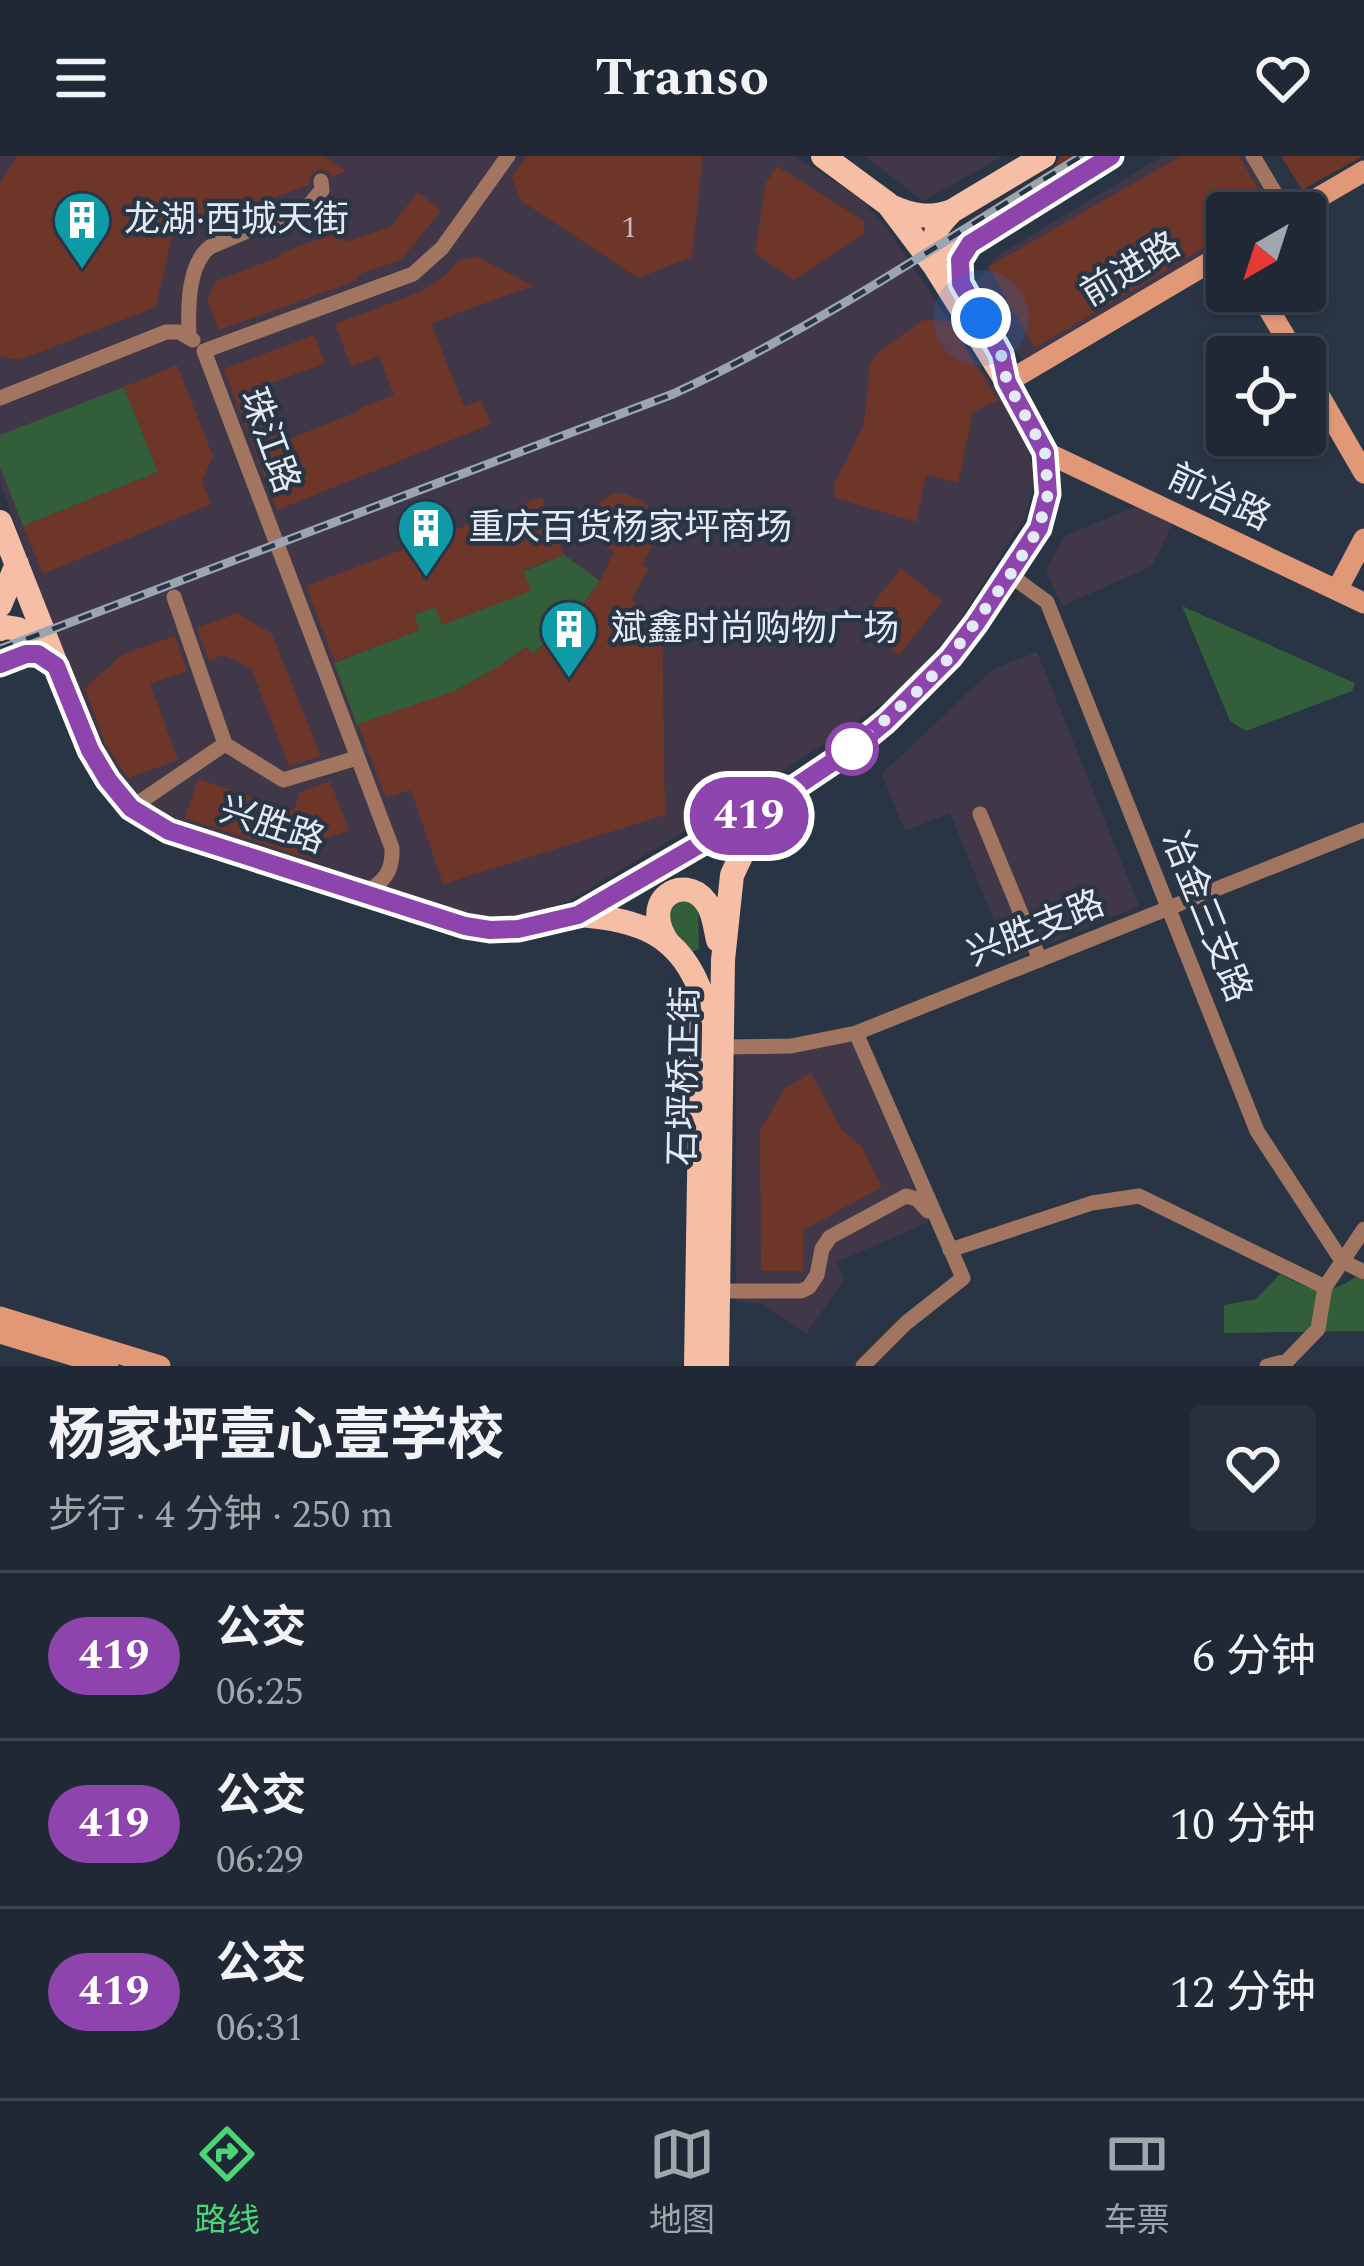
<!DOCTYPE html>
<html lang="zh">
<head>
<meta charset="utf-8">
<style>
  body { margin:0; font-family:Spectral,"Noto Sans SC",serif; background:#27303c; color:#f1f3f6; height:100vh; display:flex; flex-direction:column; font-size:45px; white-space:nowrap }
  * { box-sizing:border-box; margin:0 }
  p { font-size:39px; color:#a1a6ac }
  .icon { flex:none; width:66px; height:66px; fill:none; stroke:currentColor; stroke-width:2; stroke-linecap:round; stroke-linejoin:round }
  .map { position:relative; height:1210px; overflow:hidden }
  .panel { display:flex; flex-direction:column; background:#1f2834; flex:1 }
  .panel>* { flex:none }
  .badge { padding:0 24px; border-radius:39px; font-size:42px; line-height:78px }
  .needle { width:78px; rotate:219deg }
  .tools { position:absolute; left:1206px; top:36px; display:grid; gap:24px }
  .tools a { display:grid; place-items:center; width:120px; height:120px; border-radius:12px; background:#1f2834; box-shadow:0 3px 9px #0004,0 0 0 3px #3c444f; font-size:60px }
  .you { position:absolute; width:60px; height:60px; margin:-30px; border:9px solid #fff; border-radius:50%; background:#1a73e8; box-shadow:0 0 0 18px #1a73e833 }
  .map>.badge { position:absolute; translate:-50% -50%; box-shadow:0 0 0 6px #fff }
  .round { display:grid; place-items:center; flex:none; width:126px; height:126px; border-radius:12px; background:#27303c }
  .head { display:flex; align-items:center; justify-content:space-between; height:204px; padding:0 48px }
  h1 { font-size:57px; font-weight:700; line-height:90px }
  ul { padding:0; list-style:none }
  li { display:flex; align-items:center; gap:36px; height:168px; padding:0 48px; border-top:3px solid #3c444f }
  li div { flex:1 }
  li b { display:block; font-size:45px }
  li em { font-style:normal }
  li .badge { min-width:132px; font-weight:700; text-align:center }
  header { display:flex; justify-content:space-between; align-items:center; height:156px; padding:0 48px; background:#1f2834; font-size:54px; font-weight:700 }
  .dock { display:flex; justify-content:space-around; align-items:center; height:168px; border-top:3px solid #3c444f; background:#1f2834; font-size:33px; color:#a1a6ac }
  .dock a { display:grid; justify-items:center; gap:6px }
  .dock .current { color:#4ad677 }
  .map>svg:first-child { display:block }
  .commercial { fill:#403848 }
  .green { fill:#325e39 }
  .building { fill:#6e3529 }
  .lines { fill:none; stroke-linecap:round; stroke-linejoin:round }
  .street { stroke:#a27560; stroke-width:15 }
  .secondary { stroke:#e09877; stroke-width:21 }
  .primary { stroke:#f6bea5; stroke-width:24 }
  .rail-casing { stroke:#9ba5b2; stroke-width:9 }
  .rail { stroke:#293545; stroke-width:4.5; stroke-dasharray:14; stroke-linecap:butt }
  .line-casing { stroke:#fff; stroke-width:27 }
  .line { stroke:#8e44ad; stroke-width:18 }
  .walk { stroke:#e2eaf5; stroke-width:12; stroke-dasharray:0 21.6 }
  .stop-dot { fill:#fff; stroke:#8e44ad; stroke-width:6 }
  .labels { text-anchor:middle; dominant-baseline:central; stroke-width:9; stroke-linejoin:round; paint-order:stroke }
  .number-label { font-size:30px; fill:#c5bdc2 }
  .poi-label { font-size:36px; fill:#e2eaf5; stroke:#293545; text-anchor:start }
  .street-label { font-size:36px; fill:#e2eaf5; stroke:#293545 }
</style>
</head>
<body>
<header><svg class="icon" aria-label="menu" viewBox="0 0 24 24"><path d="M4 6h16M4 12h16M4 18h16"/></svg>Transo<svg class="icon" aria-label="heart" viewBox="0 0 24 24"><path d="M12 20l-8-8c-3-5 5-10 8-4 3-6 11-1 8 4z"/></svg></header>
<div class="map">
<svg width="1364" height="1210" viewBox="0 0 1364 1210">
  <rect width="100%" height="100%" fill="#293545"/>
  <!-- commercial -->
  <path class="commercial" d="M0 0H794L861 43 887 72 1028 282 1034 331 1024 363 950 479 895 539 770 624 569 745 518 762 467 759 173 667 135 645 98 589 0 327Z
    M865 0H1003L923 45Z
    M1163 0H1246L1280 57H1227V90L1030 205 1020 201 977 126 995 101Z
    M1135 351 1172 368 1152 410 1062 450 1046 415 1064 380Z
    M1037 496 1139 750 1010 804 950 657 905 675 882 618 993 513Z
    M851 884 929 1066 837 1106 844 1124 806 1178 761 1147 736 1146V899L792 897Z"/>
  <!-- green -->
  <path class="green" d="M124 231 158 316 23 370 0 311V279Z
    M564 399 600 425 580 452 533 498 526 491 496 512 455 535 357 569 334 507 419 474 414 459Z
    M1182 450 1355 527 1352 535 1246 575 1230 565Z
    M684 740 698 755 699 793 691 796 666 771 663 755Z
    M1280 1118C1313 1135 1323 1142 1356 1121L1364 1124V1175L1224 1177V1149L1256 1143Z"/>
  <!-- building -->
  <path class="building" d="M18 0H324L346 15 332 21 327 15 319 13 311 19 309 29 172 79 156 151 19 204 0 200V27Z
    M527 0H703L692 101 638 122 520 44 512 20Z
    M1060 0H1080L974 68 971 63 1053 13Z
    M1181 0H1239L1272 57H1227V81L1219 83 1035 192 988 111Z
    M1281 0H1363L1302 34Z
    M777 10 864 65V78L794 124 755 97 766 27Z
    M418 36 441 55 401 104 357 119 358 124 219 174 207 144 216 125 281 100 280 97 341 75 345 86 390 71Z
    M476 100 533 130 431 167 464 251 481 244 491 268 277 354 224 213 314 179 325 207 261 231 282 286 359 255 358 253 394 239 379 200 351 210 335 168 420 136 443 121 458 105Z
    M923 164 948 165 998 244 973 256 958 327 926 319 916 366 835 342 834 329 864 268 870 208 877 197Z
    M177 209 213 300 202 326 211 348 43 418 23 370 158 316 124 231Z
    M613 337H624L643 346 650 353 657 372V381L642 409 649 413 631 444 662 462 665 659 443 728 411 634 386 642 358 568 455 535 496 512 527 491 533 498 552 482 580 452 600 425 614 396 595 381 589 362 594 351Z
    M542 341 564 399 523 414 531 435 442 469 435 451 414 459 420 474 335 506 306 430Z
    M901 412 942 445 899 499 872 478 883 464 869 453Z
    M237 457 272 478 321 600 289 610 251 512 223 499 209 505 197 472Z
    M175 480 187 515 150 528 178 604 128 622 105 587 85 533 121 499Z
    M198 623 294 655 300 636 330 625 349 674 323 684 316 705 185 662Z
    M811 917 842 974 861 990 882 1031 803 1074V1115H761L760 974 785 932Z"/>
  <g class="lines">
    <!-- street -->
    <path class="street" d="M1253 0 1287 57
      M189 181C188 154 187 109 210 91L310 48 322 34 321 25
      M0 242 166 176H179L193 184
      M1010 419 1047 446 1257 975 1342 1105 1364 1116
      M174 441 225 588 283 624 357 602
      M131 652 225 588
      M980 658 1040 804
      M364 737C384 726 393 716 392 692L204 195 413 118 442 92 508 0
      M856 877 963 1122 906 1167 863 1210
      M722 891 791 890 856 877 1364 674
      M950 1094 1092 1047 1139 1040 1325 1131 1364 1073
      M718 1135H801L809 1131 817 1119 822 1093 830 1081 906 1040 917 1043 928 1055
      M1267 1210 1287 1205 1318 1173 1325 1131"/>
    <!-- secondary -->
    <path class="secondary" d="M1292 57 1364 15
      M1258 135 1297 201
      M1305 215 1364 317
      M1007 226 1227 96
      M1045 296 1364 447
      M1337 434 1364 383
      M0 1161 160 1210
      M0 1177 108 1210"/>
    <!-- primary -->
    <path class="primary" d="M890 50C912 60 929 63 952 55L1044 0
      M952 55C938 69 925 83 950 94L970 88
      M970 143C959 125 954 111 966 92L1111 0
      M0 366 90 594 108 624 131 652 169 675 465 770 490 774 518 773 578 759 777 644 852 593 920 533 950 501 1010 419 1039 372 1048 338 1045 296 1007 226 934 109 888 48 823 0
      M0 449 17 408
      M0 473 6 471 18 473 23 482V489L11 502
      M0 507C21 497 37 494 55 510
      M578 759C637 763 681 777 702 840L696 1210
      M669 788C637 744 684 716 706 746 714 756 715 772 718 784
      M717 1210 723 804 732 719 751 679 770 653"/>
    <!-- rail casing -->
    <g class="rail-casing">
      <path id="rail" d="M0 493 673 238C816 172 948 82 1082 0"/>
    </g>
    <!-- rail -->
    <use href="#rail" class="rail"/>
  </g>
  <g class="lines">
    <!-- line casing -->
    <g class="line-casing">
      <path id="line" d="M0 508 26 498H38L56 510 90 594 108 624 131 652 169 675 465 770 490 774 518 773 578 759 776 644 852 593 886 565 950 501 976 467 1039 372 1048 338 1045 296 1007 226 1001 198 961 127 960 104 970 88 1111 0"/>
    </g>
    <!-- line -->
    <use href="#line" class="line"/>
    <!-- walk -->
    <path class="walk" d="M852 593 920 533 950 501 1010 419 1039 372 1048 338 1045 296 1007 226 1001 198 981 162"/>
  </g>
  <!-- icons -->
  <defs>
    <g id="building-pin" transform="scale(3)"><path d="M0 17L-7.5 6A9.5 9.5 0 1 1 7.5 6Z" fill="#0f9aa8" stroke="#293545"/><path d="M-4-6H4V6H1V3H-1V6H-4ZM-2.5-4.3h1.7v1.8h-1.7ZM.8-4.3h1.7v1.8H.8ZM-2.5-1h1.7V.8h-1.7ZM.8-1h1.7V.8H.8Z" fill="#fff"/></g>
  </defs>
  <g fill-rule="evenodd">
    <use href="#building-pin" x="82" y="64"/>
    <use href="#building-pin" x="426" y="372"/>
    <use href="#building-pin" x="569" y="473"/>
  </g>
  <!-- markers -->
  <circle class="stop-dot" cx="852" cy="593" r="24"/>
  <g class="labels">
    <!-- number labels -->
    <g class="number-label">
      <text x="629" y="72">1</text>
    </g>
    <!-- poi labels -->
    <g class="poi-label">
      <text x="124" y="64">龙湖·西城天街</text>
      <text x="468" y="372">重庆百货杨家坪商场</text>
      <text x="611" y="473">斌鑫时尚购物广场</text>
    </g>
    <!-- street labels -->
    <g class="street-label">
      <text transform="translate(1131 114) rotate(-31)">前进路</text>
      <text transform="translate(269 285) rotate(70)">珠江路</text>
      <text transform="translate(1219 342) rotate(25)">前冶路</text>
      <text transform="translate(272 670) rotate(18)">兴胜路</text>
      <text transform="translate(1206 761) rotate(68)">冶金三支路</text>
      <text transform="translate(1036 773) rotate(-22)">兴胜支路</text>
      <text transform="translate(685 920) rotate(-89)">石坪桥正街</text>
    </g>
  </g>
</svg>
<div class="tools">
<a><svg class="needle" viewBox="-14 -14 28 28"><path d="M0-13l5 13h-10z" fill="#e53935"/><path d="M0 13l5-13h-10z" fill="#a1a6ac"/></svg></a>
<a><svg class="icon" aria-label="locate" viewBox="0 0 24 24"><circle cx="12" cy="12" r="6"/><path d="M12 2v4M12 18v4M2 12h4M18 12h4"/></svg></a>
</div>
<div class="you" style="left:981px;top:162px"></div>
<b class="badge" style="left:749px;top:660px;background:#8e44ad;color:#fff">419</b>
</div>
<section class="panel">
<div class="head"><div><h1>杨家坪壹心壹学校</h1><p>步行 · 4 分钟 · 250 m</p></div><a class="round"><svg class="icon" aria-label="heart" viewBox="0 0 24 24"><path d="M12 20l-8-8c-3-5 5-10 8-4 3-6 11-1 8 4z"/></svg></a></div>
<ul>
<li><span class="badge" style="background:#8e44ad;color:#fff">419</span><div><b>公交</b><p>06:25</p></div><em>6 分钟</em></li>
<li><span class="badge" style="background:#8e44ad;color:#fff">419</span><div><b>公交</b><p>06:29</p></div><em>10 分钟</em></li>
<li><span class="badge" style="background:#8e44ad;color:#fff">419</span><div><b>公交</b><p>06:31</p></div><em>12 分钟</em></li>
</ul>
</section>
<nav class="dock">
<a class="current"><svg class="icon" aria-label="directions" viewBox="0 0 24 24"><path d="M12 3l9 9-9 9-9-9zM9 14v-3h6M13 9l2 2-2 2"/></svg>路线</a>
<a><svg class="icon" aria-label="map" viewBox="0 0 24 24"><path d="M3 6l6-2 6 2 6-2v14l-6 2-6-2-6 2zM9 4v14M15 6v14"/></svg>地图</a>
<a><svg class="icon" aria-label="tickets" viewBox="0 0 24 24"><path d="M3 7h18v10H3zM15 7v10"/></svg>车票</a>
</nav>
</body>
</html>
